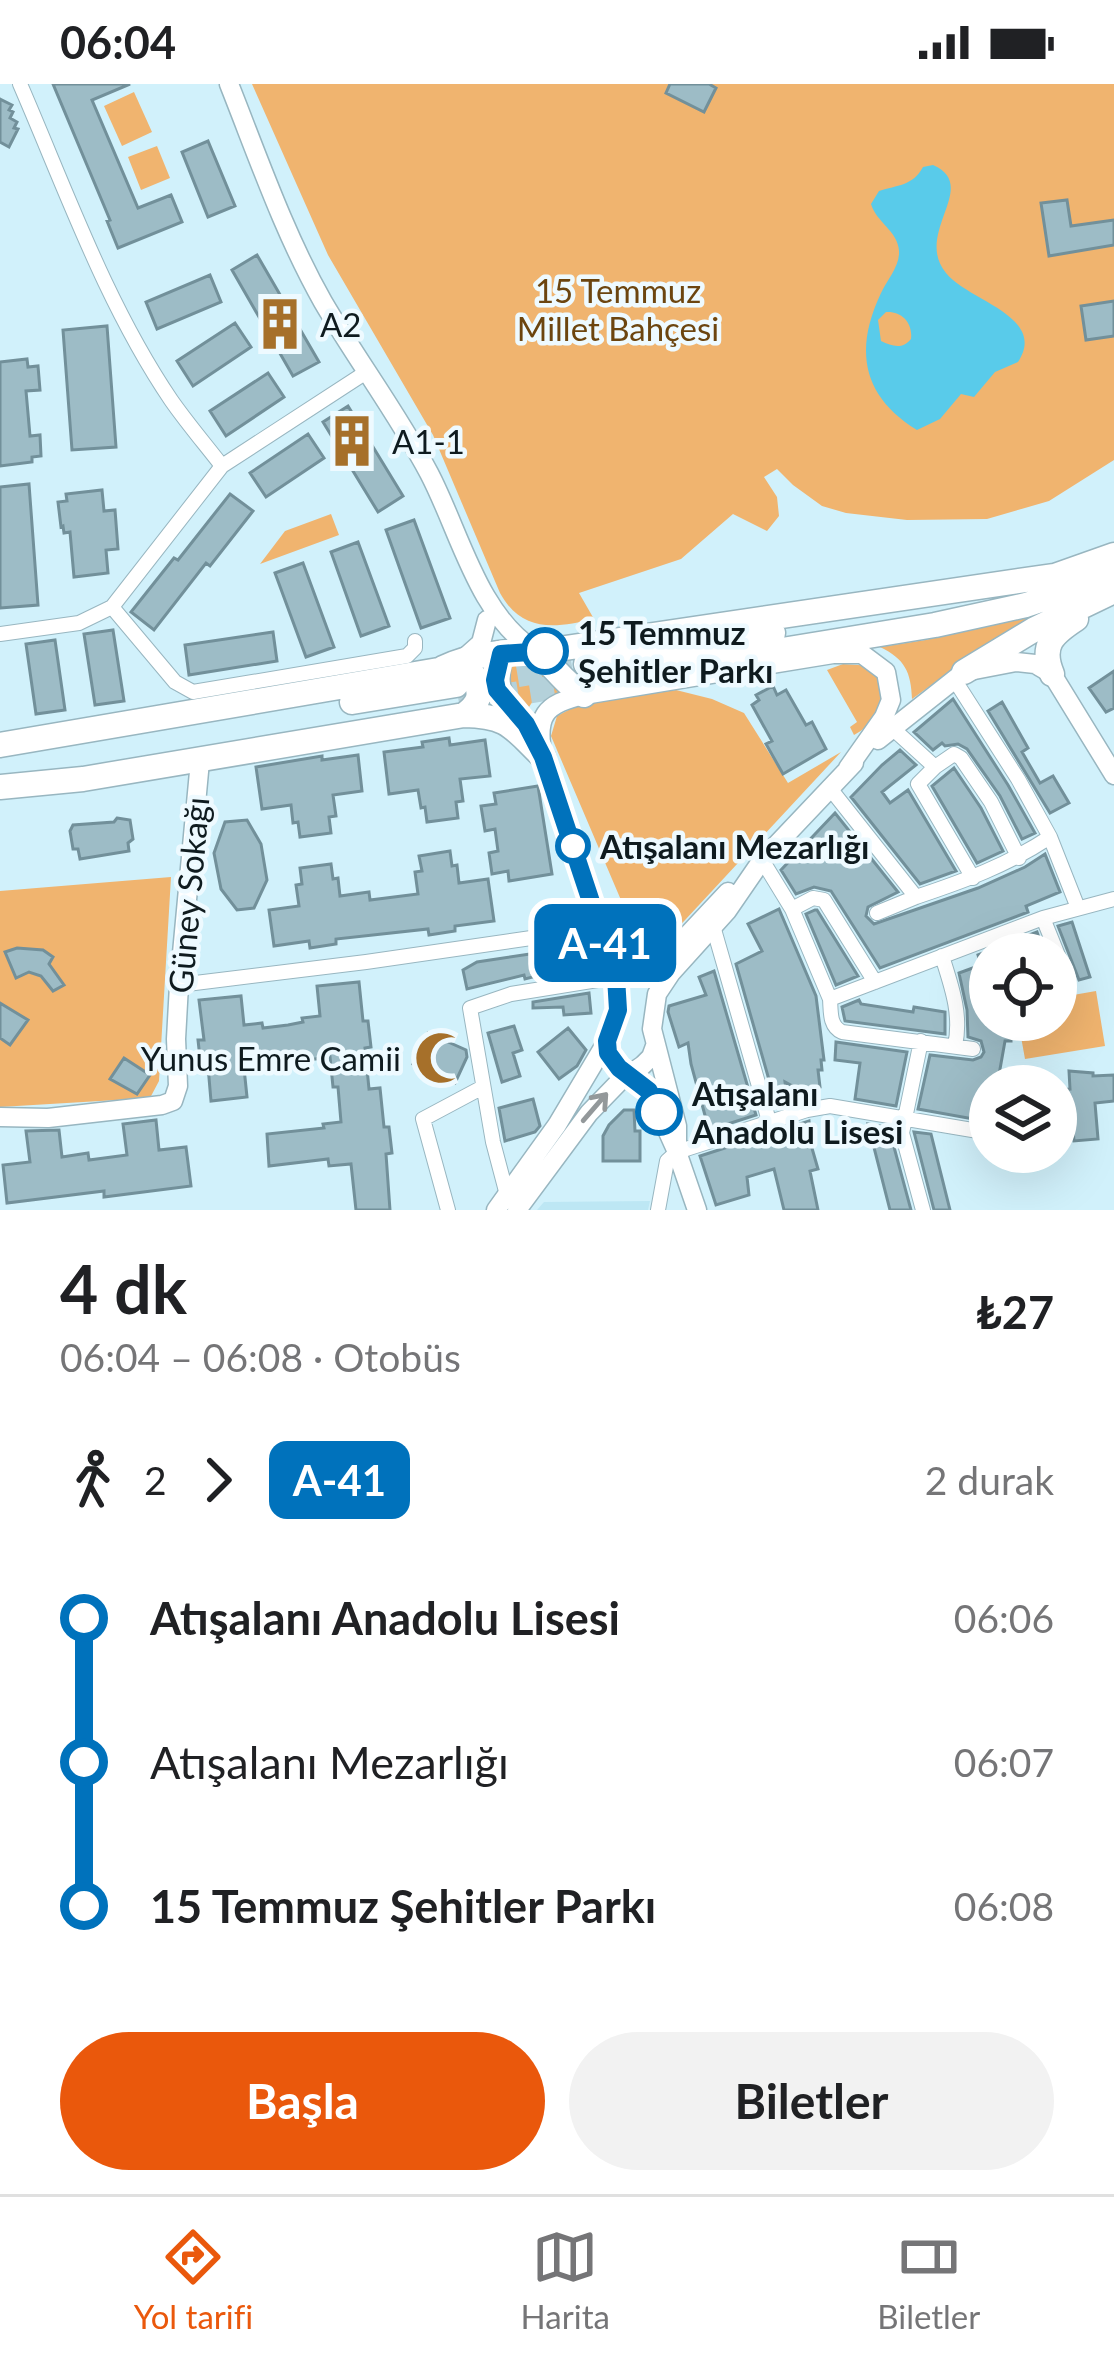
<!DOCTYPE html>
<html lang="tr">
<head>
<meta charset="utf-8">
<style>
  body { margin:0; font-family:Lato,sans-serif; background:#f2f2f2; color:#202124; height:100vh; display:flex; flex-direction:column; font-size:45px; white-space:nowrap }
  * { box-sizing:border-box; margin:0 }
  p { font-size:39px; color:#757577 }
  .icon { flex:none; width:66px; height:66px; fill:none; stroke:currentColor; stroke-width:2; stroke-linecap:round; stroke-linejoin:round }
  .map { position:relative; height:1126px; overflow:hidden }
  .side { display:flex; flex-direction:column; background:#fff; flex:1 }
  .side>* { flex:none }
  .badge { padding:0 24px; border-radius:18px; font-size:42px; line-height:78px }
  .buttons { position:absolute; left:969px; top:849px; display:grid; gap:24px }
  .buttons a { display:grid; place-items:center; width:108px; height:108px; border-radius:50%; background:#fff; box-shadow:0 12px 48px #0002; font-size:60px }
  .map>.badge { position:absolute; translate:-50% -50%; box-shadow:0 0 0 6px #fff }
  .legs { display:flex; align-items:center; gap:18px; height:132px; padding:0 60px; font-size:39px }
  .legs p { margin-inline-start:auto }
  .overview { display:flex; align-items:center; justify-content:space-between; height:204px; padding:0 60px }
  h1 { font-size:66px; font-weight:700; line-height:90px }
  .button { display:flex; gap:24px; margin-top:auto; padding:24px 60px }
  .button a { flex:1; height:138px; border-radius:72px; background:#ea580c; color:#fff; font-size:48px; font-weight:700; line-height:138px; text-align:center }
  .button a+a { background:#f2f2f2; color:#202124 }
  ul { padding:0 60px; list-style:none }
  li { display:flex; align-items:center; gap:42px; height:144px; font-size:45px }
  li i { display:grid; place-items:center; width:18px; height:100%; margin:0 15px; background:currentColor }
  li i::after { content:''; width:30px; height:30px; margin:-15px; border:9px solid; border-radius:50%; background:#fff }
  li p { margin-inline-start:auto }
  li:first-child i { background:linear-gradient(#0000 50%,currentColor 0) }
  li:last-child i { background:linear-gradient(currentColor 50%,#0000 0) }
  .status { display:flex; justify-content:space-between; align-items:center; height:84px; padding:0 60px; background:#fff; direction:ltr }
  .status svg { height:33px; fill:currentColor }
  .menu { display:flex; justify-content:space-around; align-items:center; height:168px; border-top:3px solid #e0e0e0; background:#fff; font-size:33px; color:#757577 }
  .menu a { display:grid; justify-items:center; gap:6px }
  .menu .active { color:#ea580c }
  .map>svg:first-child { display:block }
  .built { fill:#bde7f4 }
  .green { fill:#f0b46f }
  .water { fill:#59cbea; fill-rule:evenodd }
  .building { fill:#9dbcc6; stroke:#72909a; stroke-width:3 }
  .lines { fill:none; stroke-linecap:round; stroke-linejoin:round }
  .highway-tunnel { stroke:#b4d1da; stroke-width:24; stroke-dasharray:24 12; stroke-linecap:butt }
  .street-casing { stroke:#98b6c0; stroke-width:16 }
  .secondary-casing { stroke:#98b6c0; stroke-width:21 }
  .highway-casing { stroke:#98b6c0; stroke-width:27 }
  .street { stroke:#fff; stroke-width:14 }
  .secondary { stroke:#fff; stroke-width:18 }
  .highway { stroke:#fff; stroke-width:24 }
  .oneway { stroke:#93989a }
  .line-1-casing { stroke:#fff; stroke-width:27 }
  .line-1 { stroke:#0072bc; stroke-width:18 }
  .stop-1-dot { fill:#fff; stroke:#0072bc; stroke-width:6 }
  .labels { text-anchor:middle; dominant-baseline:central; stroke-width:9; stroke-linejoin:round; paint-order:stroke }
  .park-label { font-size:33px; fill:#6c450f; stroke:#eefaff }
  .poi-label { font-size:33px; fill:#0f1b1f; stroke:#eefaff; text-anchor:start }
  .stop-label { font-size:33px; font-weight:bold; fill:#0f1b1f; stroke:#eefaff; text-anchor:start }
  .street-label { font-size:33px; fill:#0f1b1f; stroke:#eefaff }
</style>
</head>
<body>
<div class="status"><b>06:04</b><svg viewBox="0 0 49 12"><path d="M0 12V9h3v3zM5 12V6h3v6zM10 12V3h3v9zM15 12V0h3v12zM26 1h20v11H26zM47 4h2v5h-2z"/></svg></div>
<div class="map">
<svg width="1114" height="1126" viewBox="0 0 1114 1126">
  <rect width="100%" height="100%" fill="#d1f1fb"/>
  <!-- built -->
  <path class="built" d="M650 1117 648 1126H537L544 1118Z"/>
  <!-- green -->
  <path class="green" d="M252 0H1114V376L1049 417 987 435 907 436 846 429 822 422 793 401 777 385 764 393 777 413 779 432 767 447 733 430 681 475 579 509 594 535C555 544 522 549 500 509L433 351 328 171Z
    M134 8 152 48 122 62 104 22Z
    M157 62 170 94 141 106 128 73Z
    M331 430 339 451 260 480 285 447Z
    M1067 521 984 563 912 615C911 588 905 575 880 563L925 556Z
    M517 580C538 583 547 593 559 609L533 617 527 626 506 605 507 586Z
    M843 580 873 582 886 607C881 626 872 642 854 651L850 643 857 638 827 586Z
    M676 606 712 615 744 629 788 699 841 668 647 877 551 652 557 632 580 620Z
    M171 793 159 997 150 1014 0 1023V807Z
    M1096 907 1105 962 1025 975 1018 936H1056V914Z"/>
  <!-- water -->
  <path class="water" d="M933 81C981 102 913 149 946 189 968 217 1048 232 1018 278L995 288 974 313 961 310 940 335 917 346C862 312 854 266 881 209 887 196 900 182 899 167 898 147 876 138 871 120L879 107C897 101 913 102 923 83ZM886 228C902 227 913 239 911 255 902 266 892 262 881 257L878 236Z"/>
  <!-- building -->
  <path class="building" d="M53 0H130L92 16 138 124 171 111 182 138 118 164 107 137 110 136Z
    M670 0H709L716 4 704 28 666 9Z
    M0 15 12 21 9 26 13 28 10 34 17 38 14 44 18 45 9 63 0 58Z
    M208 57 235 122 208 133 182 68Z
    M1067 116 1071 142 1114 136V161L1049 172 1041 119Z
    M257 171 319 278 293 292 232 186Z
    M210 191 221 218 157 245 146 218Z
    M1114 217V252L1086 256 1081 222Z
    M235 239 251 263 193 302 177 277Z
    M107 242 116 363 72 366 63 246Z
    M27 275 28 283 38 282 40 306 26 307 30 352 40 351 41 372 32 373V378L0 382V278Z
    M268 289 284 313 226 352 210 327Z
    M348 322 403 412 378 428 323 338Z
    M308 350 324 374 266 413 250 389Z
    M29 400 38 521 0 524V403Z
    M102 406 104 427 115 426 118 465 106 466 108 489 74 493 70 448 64 449 63 442 61 443 58 418 67 417 66 410Z
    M230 410 253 427 210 482 206 479 154 546 131 528 174 474 178 476Z
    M414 436 450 534 421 544 386 446Z
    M358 458 389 542 361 552 331 468Z
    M303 479 334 563 306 573 275 489Z
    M113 546 124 617 95 621 84 550Z
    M273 548 277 577 189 591 185 561Z
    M55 556 65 626 36 630 26 560Z
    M1114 587V624L1106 628 1089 604Z
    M773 602 777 611 786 606 806 641 812 638 826 665 783 690 766 660 772 657 752 621 759 616 756 611Z
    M953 615 1008 701 1035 749 1022 755 1000 712 967 665 958 660 945 662 942 659 933 666 914 648Z
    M1002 618 1028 664 1022 668 1040 699 1053 692 1069 719 1050 729 988 627Z
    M449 654 450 661 485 656 490 692 460 695 463 717 456 718 458 734 427 738 425 723 421 724 418 706 389 710 384 668 423 663 422 658Z
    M900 666 916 681 882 708 890 719 908 706 956 787 920 800 851 713 882 681Z
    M358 671 362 707 333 711 336 732 329 733 331 749 300 753 298 738 293 739 291 721 262 725 256 683 322 672V676Z
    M954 684 981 724 1003 767 977 779 932 702Z
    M538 702 552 790 509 797 508 787 492 790 489 769 498 767 495 745 485 747 481 722 496 720 494 709Z
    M835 729 898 808 868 823 866 832 874 840 978 804 1025 783 1045 770 1060 808 1026 822 1028 828 880 884 831 807 814 803 796 810 781 786Z
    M117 734 130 736 133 755 128 759 129 767 80 775 78 765H73L70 747 73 741 114 738Z
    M247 736 261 760 267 796 254 824 237 826 221 805 214 769 225 738Z
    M450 767 452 782 457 781 459 799 488 795 494 837 455 842V847L429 851 428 845 336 855V860L310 864 309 857 274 862 269 826 299 822 296 801 302 800 300 784 331 780 333 795 338 794 340 812 369 808 370 816 418 810 415 788 422 787 419 772Z
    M779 825 816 912 824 976H821L822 986H818L820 1003 800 1006 785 998 788 1020 777 1024 736 880 762 867 748 840Z
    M815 826H817L858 892 836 901 806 830Z
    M1072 838 1090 893 1079 896 1058 842Z
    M1037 848 1045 870H990V936H1011V957H1005L997 1002H990V1038L918 1025 930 971 973 976 981 973 984 968 981 957 968 953 967 926 959 889 981 881 978 871Z
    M577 863 580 887 557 890 556 887 525 895 524 891 467 905 463 886 477 878Z
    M17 864 43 866 53 873 49 880 64 901 53 907 41 892 29 888 16 894 5 868Z
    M714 887 756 1031 709 1046 691 980 688 959 679 963 668 928 669 922 706 911 699 893Z
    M359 898 363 937H368L371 963 365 964 369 1005 380 1004 384 1043H389L392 1069 386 1070 390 1126H356L351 1080 329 1082 328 1075 269 1082 267 1050 324 1044 323 1040 341 1038 338 1003H333L330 973 308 976 307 969 265 975 266 982 244 984 247 1013 211 1017 208 982 201 983 198 956H204L199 916 241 912 244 941 262 939 263 944 288 941 303 938 302 934 320 932 317 902Z
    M589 909 591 929 564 931 563 923 533 924V918Z
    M859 916 861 920 913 928 914 923 945 928V950L845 937 842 923Z
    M0 919 28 936 10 961 0 954Z
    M514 942 522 966 513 969 520 992 502 998 488 949Z
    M568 944 586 966 577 982 559 995 538 968Z
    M428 949 466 966 467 973 455 999 413 980Z
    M836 958 907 968 896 1022 855 1015 860 979 835 976Z
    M124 974 150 991 137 1010 110 995Z
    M1069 987 1093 989V992L1114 991V1017L1095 1019 1098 1055 1074 1057 1071 1021 1056 1023V1006L1070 1005Z
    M533 1015 540 1042 535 1048 505 1057 499 1024Z
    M624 1026H634L635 1047H640V1077H603V1052L609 1041Z
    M156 1036 159 1066 186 1063 191 1102 104 1113V1107L7 1119 3 1081 30 1078 26 1047 59 1046 62 1073 88 1069 89 1076 127 1071 123 1040Z
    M809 1037 810 1046 807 1047 818 1085 810 1087 818 1126H784L774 1085 747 1093 749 1111 716 1121 700 1072Z
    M868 1040 892 1044 891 1052 911 1126H890Z
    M914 1048 931 1050 950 1126H934Z"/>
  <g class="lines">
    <!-- highway-tunnel -->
    <path class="highway-tunnel" d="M482 597 572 582
      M459 619 587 598"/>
    <!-- street casing -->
    <g class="street-casing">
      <path id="street" d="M20 0C66 106 106 220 171 316 187 339 205 360 222 382
        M112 523 175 598 193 608 407 572 415 564V557
        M0 550 79 539 112 523 222 382 368 287
        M954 595 1018 695 1050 753 1078 824
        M891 643 935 683
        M829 703 916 813C964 797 1008 781 1050 753
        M762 776 792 825 830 915 1043 834 1114 815
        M973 794 918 700 935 683 954 670 961 674 991 718 1019 774
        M792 825 813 814 824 816 875 898
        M877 829 916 813
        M1043 834 1068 896
        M713 842 769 1037
        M942 872C951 901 962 930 955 962
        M179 901 366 878 600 844
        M830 915C831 927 829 942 842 948L973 965
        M921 957 902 1049 923 1126
        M507 1111 493 1058 470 924 511 910 616 893
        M448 1126 423 1035 483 1003
        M658 1126 667 1077 677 1068 807 1026 830 1022 990 1049"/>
    </g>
    <!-- secondary casing -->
    <g class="secondary-casing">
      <path id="secondary" d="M229 0C258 73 284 149 323 218 357 276 397 329 429 389 460 448 477 529 534 566
        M463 575 481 559 487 536
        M878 656 964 588 1016 578 1035 580 1052 590 1114 691
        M616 893H638L652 889 728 808
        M607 957 612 977 649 1008 654 1017 677 1068 697 1126
        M0 1033 48 1034 162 1021 173 1017 178 1002 176 955 179 901 200 677
        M677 1068V1042L652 945 657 910 671 889 727 827 762 776 854 679
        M496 1126 557 1041 607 957 618 926 616 893 543 673C535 632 544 620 584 611L833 570H862L886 588 891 616 884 633 848 684
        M517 1126 589 1029 620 997 643 981 651 973 655 962"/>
    </g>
    <!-- highway casing -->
    <g class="highway-casing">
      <path id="highway" d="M1049 494 1114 471
        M534 566C552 579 564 600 584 611
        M501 570C490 615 506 612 529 645
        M586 580 773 549
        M443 584C472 570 512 566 545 567L1060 491
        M964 588 1035 545 1114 507
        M1052 590C1040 561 1053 550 1076 535
        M588 598 935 541 1026 521 1114 491
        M352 618 456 601
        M0 661 456 583 474 592C482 611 480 619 464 631
        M0 703 83 695 464 631C509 632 512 643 543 673"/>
    </g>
    <!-- street -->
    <use href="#street" class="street"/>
    <!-- secondary -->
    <use href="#secondary" class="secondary"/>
    <!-- highway -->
    <use href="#highway" class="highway"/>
  </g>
  <!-- one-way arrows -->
  <defs><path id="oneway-shaft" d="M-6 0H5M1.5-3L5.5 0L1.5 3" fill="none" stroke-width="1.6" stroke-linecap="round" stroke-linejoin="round" transform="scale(3)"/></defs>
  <use class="oneway" href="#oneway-shaft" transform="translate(595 1023) rotate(-49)"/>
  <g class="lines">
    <!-- line-1 casing -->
    <g class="line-1-casing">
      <path id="line-1" d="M545 567 501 570 495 596 497 606 526 640 543 673 616 893 618 926 607 957 608 969 619 984 649 1007 659 1028"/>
    </g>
    <!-- line-1 -->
    <use href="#line-1" class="line-1"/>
  </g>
  <!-- icons -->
  <defs>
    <g id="building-bare" transform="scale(4.14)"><path d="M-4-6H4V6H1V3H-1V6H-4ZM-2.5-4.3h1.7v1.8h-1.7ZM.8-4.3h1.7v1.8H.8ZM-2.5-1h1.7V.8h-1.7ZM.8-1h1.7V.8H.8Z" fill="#a6702a" stroke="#eefaff" stroke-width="2.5" paint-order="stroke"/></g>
    <g id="mosque-bare" transform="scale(4.14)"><path d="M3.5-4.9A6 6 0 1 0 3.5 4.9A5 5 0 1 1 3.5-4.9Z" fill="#a6702a" stroke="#eefaff" stroke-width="2.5" paint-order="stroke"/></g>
  </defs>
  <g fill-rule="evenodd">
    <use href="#building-bare" x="280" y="240"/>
    <use href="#building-bare" x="352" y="357"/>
    <use href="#mosque-bare" x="441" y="974"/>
  </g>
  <!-- markers -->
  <g class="stop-1-dot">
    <circle cx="545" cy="567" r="21"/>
    <circle cx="573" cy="762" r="15"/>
    <circle cx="659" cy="1028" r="21"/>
  </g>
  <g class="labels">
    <!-- park labels -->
    <g class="park-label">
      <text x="618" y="206">15 Temmuz<tspan x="618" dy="38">Millet Bahçesi</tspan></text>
    </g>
    <!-- poi labels -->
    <g class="poi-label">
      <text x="320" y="240">A2</text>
      <text x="392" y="357">A1-1</text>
      <text x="401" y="974" text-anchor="end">Yunus Emre Camii</text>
    </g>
    <!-- stop labels -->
    <g class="stop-label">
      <text x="578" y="548">15 Temmuz<tspan x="578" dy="38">Şehitler Parkı</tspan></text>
      <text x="600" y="762">Atışalanı Mezarlığı</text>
      <text x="692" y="1009">Atışalanı<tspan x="692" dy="38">Anadolu Lisesi</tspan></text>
    </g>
    <!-- street labels -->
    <g class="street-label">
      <text transform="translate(188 811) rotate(-85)">Güney Sokağı</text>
    </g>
  </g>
</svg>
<div class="buttons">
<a><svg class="icon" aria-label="locate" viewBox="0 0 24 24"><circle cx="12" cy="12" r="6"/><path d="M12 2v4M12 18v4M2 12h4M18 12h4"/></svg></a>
<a><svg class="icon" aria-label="layers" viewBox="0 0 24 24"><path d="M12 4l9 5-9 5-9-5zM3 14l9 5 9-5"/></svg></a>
</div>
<b class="badge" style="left:605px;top:859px;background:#0072bc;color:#fff">A-41</b>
</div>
<section class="side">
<div class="overview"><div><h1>4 dk</h1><p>06:04 – 06:08 · Otobüs</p></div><b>₺27</b></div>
<div class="legs"><svg class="icon" aria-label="walk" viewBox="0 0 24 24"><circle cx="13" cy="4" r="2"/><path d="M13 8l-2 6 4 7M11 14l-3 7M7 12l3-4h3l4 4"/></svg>2<svg class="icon" aria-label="forward" viewBox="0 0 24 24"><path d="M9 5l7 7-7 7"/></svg><b class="badge" style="background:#0072bc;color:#fff">A-41</b><p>2 durak</p></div>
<ul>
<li><i style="color:#0072bc"></i><b>Atışalanı Anadolu Lisesi</b><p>06:06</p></li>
<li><i style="color:#0072bc"></i><span>Atışalanı Mezarlığı</span><p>06:07</p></li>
<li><i style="color:#0072bc"></i><b>15 Temmuz Şehitler Parkı</b><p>06:08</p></li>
</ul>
<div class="button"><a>Başla</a><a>Biletler</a></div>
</section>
<nav class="menu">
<a class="active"><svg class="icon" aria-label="directions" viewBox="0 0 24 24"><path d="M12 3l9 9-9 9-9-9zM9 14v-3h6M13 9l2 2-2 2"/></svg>Yol tarifi</a>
<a><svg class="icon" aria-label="map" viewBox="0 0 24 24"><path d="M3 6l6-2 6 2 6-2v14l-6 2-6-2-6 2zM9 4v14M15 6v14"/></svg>Harita</a>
<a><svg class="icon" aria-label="tickets" viewBox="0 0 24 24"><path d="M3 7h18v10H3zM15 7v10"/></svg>Biletler</a>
</nav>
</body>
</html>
